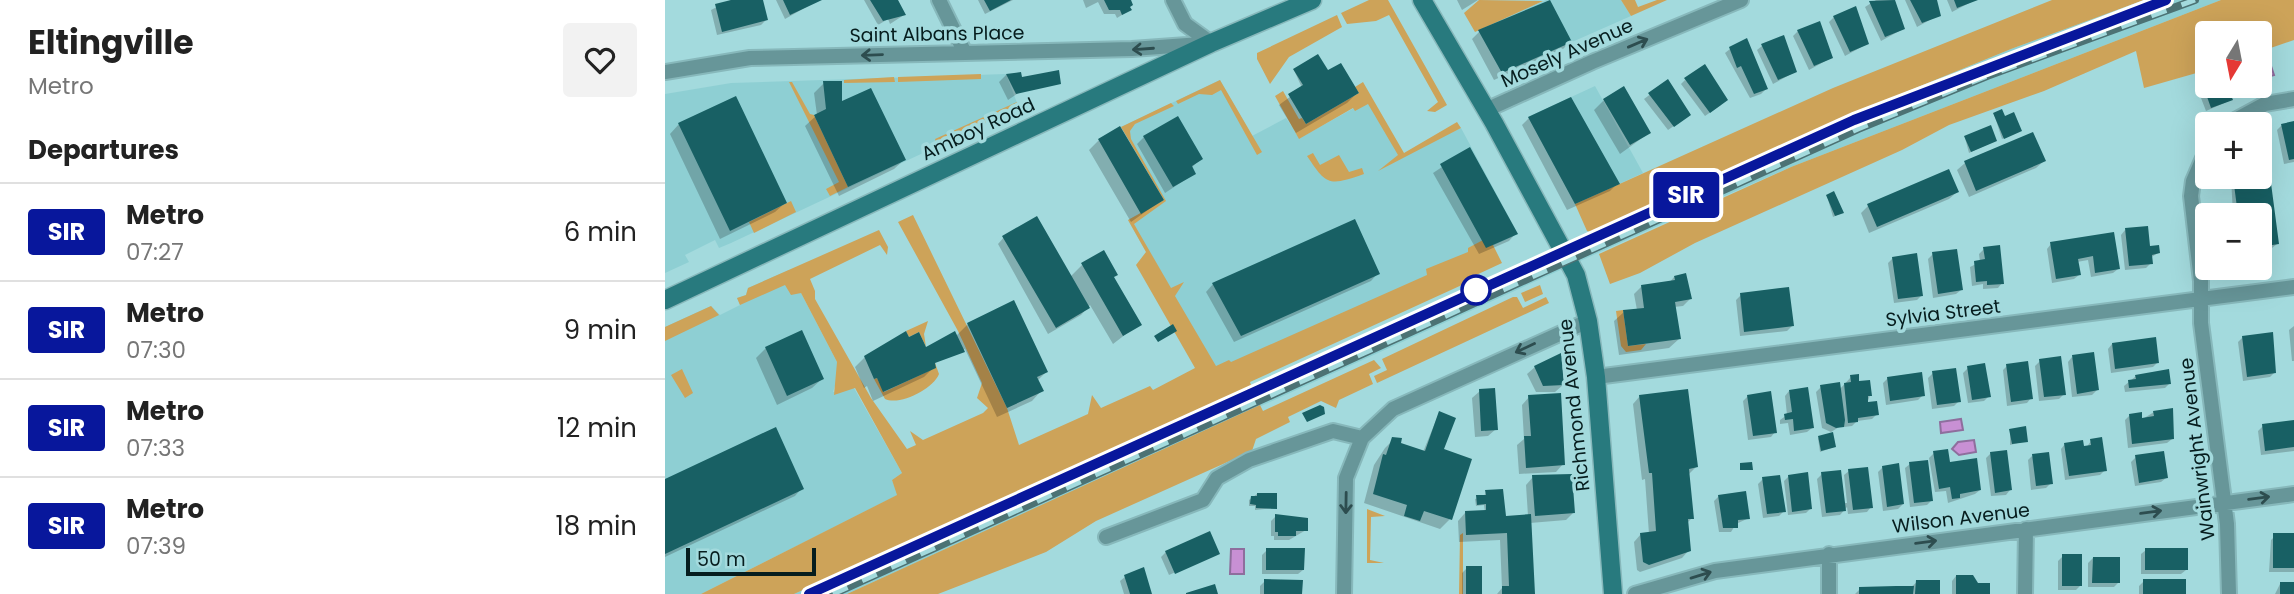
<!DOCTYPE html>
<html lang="en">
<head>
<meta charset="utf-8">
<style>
  body { margin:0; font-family:Poppins,sans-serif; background:#f2f2f2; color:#222; height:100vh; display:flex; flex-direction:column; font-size:26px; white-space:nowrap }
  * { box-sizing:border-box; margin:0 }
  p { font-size:23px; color:#767676 }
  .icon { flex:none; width:38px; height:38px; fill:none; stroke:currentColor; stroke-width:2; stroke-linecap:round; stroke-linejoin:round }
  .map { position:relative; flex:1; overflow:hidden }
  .sheet { display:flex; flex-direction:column; background:#fff; width:665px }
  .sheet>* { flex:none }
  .badge { padding:0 14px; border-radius:5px; font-size:24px; line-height:46px }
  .needle { width:46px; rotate:190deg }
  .controls { position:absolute; left:1530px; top:21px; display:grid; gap:14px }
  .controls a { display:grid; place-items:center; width:77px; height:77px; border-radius:7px; background:#fff; box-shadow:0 7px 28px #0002; font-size:35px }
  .scale { position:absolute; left:21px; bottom:18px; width:130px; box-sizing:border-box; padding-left:7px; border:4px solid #061d1e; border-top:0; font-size:19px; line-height:24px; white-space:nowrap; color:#061d1e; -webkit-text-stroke:5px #a3dadd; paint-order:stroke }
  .map>.badge { position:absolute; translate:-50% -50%; box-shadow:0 0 0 4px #fff }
  h2 { padding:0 28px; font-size:26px; line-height:63px }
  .round { display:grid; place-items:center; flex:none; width:74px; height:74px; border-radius:7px; background:#f2f2f2 }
  .summary { display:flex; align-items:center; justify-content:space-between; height:119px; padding:0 28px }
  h1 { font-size:33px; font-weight:700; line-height:52px }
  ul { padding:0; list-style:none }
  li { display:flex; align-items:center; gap:21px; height:98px; padding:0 28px; border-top:2px solid #e0e0e0 }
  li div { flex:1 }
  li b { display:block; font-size:26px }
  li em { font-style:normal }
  li .badge { min-width:77px; font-weight:700; text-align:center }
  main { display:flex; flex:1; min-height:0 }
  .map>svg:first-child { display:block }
  .built { fill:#8ecfd3 }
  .green { fill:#cda359 }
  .water { fill:#c890d4; stroke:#8e6e9d; stroke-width:2 }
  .shadow { fill:#0003 }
  .building { fill:#186064 }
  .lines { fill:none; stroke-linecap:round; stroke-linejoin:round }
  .minor-casing { stroke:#87b8bb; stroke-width:18 }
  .secondary-casing { stroke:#87b8bb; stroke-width:21 }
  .minor { stroke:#679699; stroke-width:14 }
  .secondary { stroke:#287a7e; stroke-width:18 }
  .rail-casing { stroke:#4c7274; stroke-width:8 }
  .rail { stroke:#a3dadd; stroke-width:5; stroke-dasharray:16; stroke-linecap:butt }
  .oneway { stroke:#2d4d4f }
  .line-casing { stroke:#fff; stroke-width:16 }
  .line { stroke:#08179c; stroke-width:10 }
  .stop-dot { fill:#fff; stroke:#08179c; stroke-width:3.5 }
  .labels { text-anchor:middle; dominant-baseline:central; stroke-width:7; stroke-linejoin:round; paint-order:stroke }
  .street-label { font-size:19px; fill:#061d1e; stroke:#a3dadd }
</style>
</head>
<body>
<main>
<section class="sheet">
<div class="summary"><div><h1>Eltingville</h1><p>Metro</p></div><a class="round"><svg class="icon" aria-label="heart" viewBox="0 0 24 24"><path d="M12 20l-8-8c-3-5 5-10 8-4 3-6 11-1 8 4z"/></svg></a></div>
<h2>Departures</h2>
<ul>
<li><span class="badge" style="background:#08179c;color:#fff">SIR</span><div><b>Metro</b><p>07:27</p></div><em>6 min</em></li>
<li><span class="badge" style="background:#08179c;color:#fff">SIR</span><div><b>Metro</b><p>07:30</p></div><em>9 min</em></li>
<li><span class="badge" style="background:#08179c;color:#fff">SIR</span><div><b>Metro</b><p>07:33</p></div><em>12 min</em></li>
<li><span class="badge" style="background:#08179c;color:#fff">SIR</span><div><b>Metro</b><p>07:39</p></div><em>18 min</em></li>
</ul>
</section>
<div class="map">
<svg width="1629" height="594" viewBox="0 0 1629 594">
  <rect width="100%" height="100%" fill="#a3dadd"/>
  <!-- built -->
  <path class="built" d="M881 0H956L966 16 837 73 813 30Z
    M1479 0H1556L1126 167 1032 208 182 594H129L683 345 1114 145 1346 49Z
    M341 74 354 108 66 243 54 248 50 240 20 255 24 262 0 273V94L66 83Z
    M555 80 587 136 621 118 635 138 689 108 690 110 703 103 738 155 796 128 853 234 551 374 463 220 499 200 456 127Z
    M930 86 978 173 910 204 863 117Z
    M124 270 172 362 173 376 168 392 189 388 237 473 227 480 233 495 36 594H0V327L46 306 55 315 75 305 72 298 81 295 83 288Z"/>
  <!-- green -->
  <path class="green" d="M704 0H723L782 105 770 112 762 111 773 102 724 15 711 21 682 24 676 13Z
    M814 0 878 1 810 32 799 13Z
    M956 0H970L973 7 992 0H1002L966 16Z
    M1387 0H1479L1346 49 1187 114 925 232 922 231 910 204 1168 88Z
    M1556 0H1629V40L1594 52V33H1542V70L1479 88 1471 51 1379 91 1284 125 1237 150 1030 243 975 273 945 284 934 254 1126 167Z
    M672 15 677 27 624 57 605 84 592 59V53Z
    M316 74V79L233 82V77Z
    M229 77 230 82 179 83V80Z
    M555 80 597 152 592 155 556 90 547 95 534 94 513 104 511 101Z
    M124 82H127L145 114 149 115 183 187 165 196 161 189 174 182Z
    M698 82 739 153 792 122 796 128 713 171 733 155 703 104 690 111 688 108 634 139 610 96 618 91 634 119 637 118 641 124 694 93 690 87Z
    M352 102 354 108 272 145 270 139Z
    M506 103 509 106 470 124 465 131 466 139 501 201 469 224 506 288 519 282 510 296 551 366 564 360 566 362 762 275 761 269 803 252V248L818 240 828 245 837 263 809 276 810 279 585 382 587 388 129 594H36L232 495 227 480 237 473 190 388 169 395 172 362 136 293 126 295 120 285 75 305 72 298 81 295 83 288 214 230 223 247 222 255 215 245 145 279 150 291V299L206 398 242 449 251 445 245 431 258 440 318 413 323 408 312 398 317 383 293 331 233 222 248 215 342 408 354 445 423 414 427 395 436 408 485 386 488 390 530 368 471 265 481 252 463 220 499 200 456 127Z
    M648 153 655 165 674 155 684 172 697 168 699 174C664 186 662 186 642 156Z
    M126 201 131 212 89 233 84 222Z
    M875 285 878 294 860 302 856 293Z
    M848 297H852L858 308 881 297 884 303 712 383 709 376 722 370 717 359Z
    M46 306 54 315 0 341V327Z
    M958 310 963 346 981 344 976 350 961 352 956 346 951 311Z
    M263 321 259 334 261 347 254 332 244 337 241 331Z
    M709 360 716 368 704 374 708 384 674 400 671 408 656 401 623 417 625 422 591 439 587 451 431 521 381 552 273 594H182L595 405 598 411Z
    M270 363 274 374C268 389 235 406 220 399L209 379 212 378 219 392 270 368Z
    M17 369 28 393 20 398 6 375Z
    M702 509 720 516 706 517 705 560 719 563H702Z
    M798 533V594H794L795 535Z"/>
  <!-- water -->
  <path class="water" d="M1604 60 1609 75 1594 79V63Z
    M1296 419 1298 430 1276 433 1275 422Z
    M1309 440 1311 452 1294 455 1287 449 1293 442Z
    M566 549H579V574H565Z"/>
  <!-- shadow -->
  <path class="shadow" d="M66 0H96L101 20 96 25 52 35 46 10Z
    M111 0H152V1L120 19Z
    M199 0H231L239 15 225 24 223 19 213 25Z
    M313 0H348L320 14Z
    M418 0H464L465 10 452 18 450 14H439L433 2 421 8Z
    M792 0H813L797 10Z
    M1211 0H1228L1238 29 1216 41 1200 7Z
    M1240 0H1269L1274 15 1252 27Z
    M1282 0H1310L1287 12Z
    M1169 17 1202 44 1180 56 1164 22Z
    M1133 31 1166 58 1144 70 1128 36Z
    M814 32 905 42 898 49 829 80 807 39Z
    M1097 46 1130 72 1108 84 1092 50Z
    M1065 49 1101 89 1096 94 1085 98 1060 53Z
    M629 70H661L692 93 682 103 631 133 614 105 637 88Z
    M355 74 356 81 394 83 355 92 343 100 334 82 341 75Z
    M1020 80 1056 105 1040 116 1016 84Z
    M1003 81 1019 119 1003 130 979 99Z
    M159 83 176 104 239 160 229 169 174 196 140 126 152 115 149 93Z
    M1541 93 1566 100 1541 111 1536 98Z
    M939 100 984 133 955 154 929 110Z
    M1329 114 1339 118 1353 132 1337 139Z
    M864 118 953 183 945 191 902 210 857 125Z
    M1629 123V162L1619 164 1612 130 1616 126Z
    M14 124 120 203 110 212 55 239 5 134Z
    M1367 134 1379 161 1371 168 1304 197 1292 170 1300 163Z
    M479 137 536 159 526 168 529 174 500 193 472 144Z
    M1300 138 1330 141 1304 153Z
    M434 140 497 200 466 222 424 150Z
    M804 149 851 233 844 241 814 254 768 173Z
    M1566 177H1594L1612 244 1607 248 1594 250V215H1568Z
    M1292 192 1284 199 1204 233 1196 213 1203 206Z
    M1162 196 1175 214 1168 217Z
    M1460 230 1493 253 1485 258 1486 263 1481 268 1460 270 1456 235Z
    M1447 234 1453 269 1448 273 1426 277 1423 260 1412 262 1414 275 1409 279 1387 283 1382 249 1386 244Z
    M340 236 405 277 417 265 448 278 474 324 448 344 425 305 416 315 383 334 333 244Z
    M1319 249 1337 283 1333 288 1318 289V284L1307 286 1305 267 1315 262 1314 254Z
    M1268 254 1296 290 1291 294 1268 298 1263 259Z
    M1228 258 1257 295 1252 300 1229 303 1223 263Z
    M713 273 706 281 569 342 541 292 548 284Z
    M1009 277 1025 299 1018 306 1009 307 1014 339 1004 348 954 355 949 321 959 312 972 310 969 294 977 286 1004 283Z
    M1076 295 1127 326 1122 331 1075 336 1071 300Z
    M303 324 381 372 372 381 376 391 367 401 332 417 300 349 267 364 269 367 259 377 208 401 202 386 199 388 190 367 200 357 243 339 260 350 291 336Z
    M1629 326V361H1627L1624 330Z
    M1578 337 1610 372 1605 377 1578 381 1573 342Z
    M1447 344 1492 363 1488 367 1446 373 1443 349Z
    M101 348 157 379 147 388 112 405 91 358Z
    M1407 357 1432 390 1427 395 1407 397 1403 362Z
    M1375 361 1399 394 1394 399 1374 401 1370 366Z
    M1342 366 1366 398 1362 403 1342 406 1338 370Z
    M870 367 898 385 890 392H871L862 374Z
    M1303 368 1324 396 1319 401 1303 403 1298 373Z
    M1503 371 1505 383 1500 388 1460 392 1459 386 1471 376Z
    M1268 373 1294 401 1289 406 1267 409 1263 378Z
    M1186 377 1205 395 1202 404 1212 414 1207 419 1192 421 1187 426 1179 427V424L1166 432 1157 428 1151 392 1156 387 1174 390Z
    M1223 378 1258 395 1253 400 1221 405 1218 383Z
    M815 391 831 429 823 436 810 437 807 398Z
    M1124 391 1147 428 1142 432 1125 435 1123 423 1115 424V420L1122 415 1120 396Z
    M975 396 1031 467 1023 475 1027 518 1021 524 1024 550 1017 558 975 572 972 570 969 542 976 534H984L980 479 977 480 968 404Z
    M1083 396 1110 432 1106 437 1083 440 1078 401Z
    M864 397 898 464 891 472 854 474 852 445 859 439 857 405Z
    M1489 412 1507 439 1502 443 1463 448 1460 420 1465 415 1476 420Z
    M774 413 785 519 775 529 699 503 709 465 720 448 730 438 735 444 758 452Z
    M1629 422V451L1596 455 1593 431 1598 426Z
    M1345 430 1361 441 1345 445Z
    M1153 438 1169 447 1155 452Z
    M1426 441 1440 470 1435 475 1400 480 1396 449 1400 444 1421 448Z
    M1269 453 1284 464 1315 490 1310 494 1283 503 1281 491 1270 492 1264 458Z
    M1326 453 1345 490 1341 495 1326 496 1321 458Z
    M1367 456 1386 483 1381 488 1366 490 1363 460Z
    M1471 457 1501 478 1496 482 1470 486 1466 462Z
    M1245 464 1267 500 1262 505 1245 507 1240 468Z
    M1218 467 1238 504 1233 509 1218 511 1213 472Z
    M1184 471 1206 507 1202 512 1183 514 1182 507 1175 515 1157 517 1152 479 1157 474 1179 503H1182L1179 475Z
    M1124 476 1146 508 1141 513 1123 515 1119 481Z
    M868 477 908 513 901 520 865 523 868 594H832L837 588 835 540 794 542 793 521 800 513 820 512 819 505 811 506 810 499 819 496 821 492 839 518 863 516 861 485Z
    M1098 479 1119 511 1114 516 1098 518 1093 484Z
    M0 481 137 488 130 496 0 557Z
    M592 494 610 508 590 510V506H584V500Z
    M1054 496 1084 518 1071 524 1066 532H1054L1049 501Z
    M611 516 641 530 624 540H609V536H606V521Z
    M1611 535H1629V572H1604L1606 540Z
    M602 550 638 570 633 574H597V555Z
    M1481 550 1521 570 1516 574H1476V554Z
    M501 552 553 553 504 575 496 557Z
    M1398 556 1415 586 1411 590H1393V561Z
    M1428 558 1453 583 1449 587H1423V563Z
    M802 568 816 594H797V573Z
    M1291 576 1312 584 1324 594H1287V581Z
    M460 577 486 594H459L455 581Z
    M600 581 636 594H595V586Z
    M1479 581 1519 594H1474V586Z
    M1252 582 1273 594H1190L1195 589 1246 587Z
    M1615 584H1629V594H1610Z"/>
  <!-- building -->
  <path class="building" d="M66 0H98L103 20 57 32 50 4Z
    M118 0H157L125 15Z
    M205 0H233L241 15 218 21Z
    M319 0H346L325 11Z
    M439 0H466L468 5 465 7 467 10 457 15 455 10H444Z
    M885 0 907 42 837 73 813 30Z
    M1230 0 1240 29 1220 37 1204 1Z
    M1245 0H1272L1276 16 1257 23Z
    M1289 0H1313L1292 8Z
    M1191 6 1204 44 1185 52 1168 16Z
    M1155 21 1168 58 1149 66 1132 30Z
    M1119 35 1132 72 1113 80 1096 44Z
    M1082 38 1103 89 1089 94 1076 66 1072 68 1064 47Z
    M653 54 663 70 676 63 694 93 641 124 623 94 638 85 628 69Z
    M1040 64 1063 100 1045 113 1019 78Z
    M394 70 396 84 351 94 341 74 356 72 357 77Z
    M1003 79 1026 115 1009 127 983 93Z
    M158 81H177V101L206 88 241 160 183 187 149 115 161 109Z
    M959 86 986 133 965 145 938 99Z
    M1556 86H1562L1568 100 1546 108 1540 91Z
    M71 96 122 203 65 231 13 123Z
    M906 97 955 184 910 204 863 117Z
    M1337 109 1340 116 1349 112 1357 131 1339 139 1328 113Z
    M513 116 538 159 527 166 531 174 508 187 478 136Z
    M1629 121V159L1624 160 1616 124Z
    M1326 125 1332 141 1306 152 1299 136Z
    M455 126 499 200 476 214 433 139Z
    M1368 132 1381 161 1311 191 1299 161Z
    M805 147 853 234 821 248 775 164Z
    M1604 168 1614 244 1594 247V215H1573L1568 177H1594V169Z
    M1284 169 1294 192 1212 227 1202 204Z
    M1169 191 1179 213 1170 216 1161 195Z
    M372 216 425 308 391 328 337 236Z
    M690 219 715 274 576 336 547 283Z
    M1483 226 1485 246 1494 245 1495 253 1487 255 1488 264 1464 266 1460 228Z
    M1449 232 1455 269 1430 273 1428 256 1413 259 1416 275 1391 279 1385 242Z
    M1335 245 1339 284 1322 285V281L1311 282 1309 261 1320 259 1318 247Z
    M1292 249 1298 290 1273 294 1267 252Z
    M439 250 453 275 449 277 477 325 458 336 416 263Z
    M1252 253 1258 296 1233 299 1227 257Z
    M1021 273 1027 299 1010 302 1016 339 963 346 958 310 979 308 976 285 1010 280 1009 276Z
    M1124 287 1129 326 1079 332 1075 293Z
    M349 300 383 372 372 377 379 391 342 408 302 323Z
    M508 324 512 331 493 342 489 336Z
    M137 330 159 379 122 396 100 347Z
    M241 331 244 337 254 332 261 347 290 331 300 352 270 363 271 368 218 392 212 378 209 379 199 356Z
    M1608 332 1611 373 1582 377 1577 336Z
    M1491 337 1494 363 1450 369 1447 343Z
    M1429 352 1434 390 1412 394 1407 355Z
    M896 353 899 385 878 386 869 366Z
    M1396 356 1401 395 1379 397 1374 359Z
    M1363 361 1368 399 1346 402 1341 364Z
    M1320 363 1326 397 1307 400 1302 366Z
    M1291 368 1296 402 1272 405 1267 371Z
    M1504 369 1506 384 1464 388 1463 380 1471 379 1470 375Z
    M1257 372 1260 396 1225 401 1222 377Z
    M1194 374V381L1205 380 1207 396H1203V402L1212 401 1214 415 1193 418V422L1183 423 1179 383 1186 382 1185 375Z
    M1175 382 1180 420 1179 427 1171 428 1161 423 1155 385Z
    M1143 387 1149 428 1129 431 1128 419 1120 420 1119 414 1127 412 1124 390Z
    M830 388 833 430 816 431 814 389Z
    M1023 389 1033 467 1024 469 1029 519H1023L1026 551 984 565 978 562 975 533 991 531 987 473H984L974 395Z
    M1106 391 1112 433 1088 436 1082 395Z
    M896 393 900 465 861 468 859 436H866L863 395Z
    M655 405 659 407 660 414 642 422 637 413Z
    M1508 408 1509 439 1467 444 1464 414 1477 412V418L1489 416 1488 411Z
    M774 411 791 418 779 449 807 459 787 520 759 511 755 521 739 516 742 505 708 494 718 454 721 455 727 437 737 438 736 443 760 451Z
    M1629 420V447L1600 451 1597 424Z
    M1361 426 1363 442 1347 444 1344 429Z
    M111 427 139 489 0 554V479Z
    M1168 432 1171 447 1156 451 1153 436Z
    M1437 437 1442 471 1404 476 1399 443 1418 440 1419 446 1426 445 1425 439Z
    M1283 449 1285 462 1312 458 1316 490 1295 494V498L1287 499 1285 487 1274 489 1268 451Z
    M1342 450 1347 490 1330 493 1325 452Z
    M1499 451 1503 478 1474 483 1470 455Z
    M1384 452 1388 484 1371 486 1367 454Z
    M1263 460 1268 501 1249 503 1244 462Z
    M1087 462 1088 470H1075V463Z
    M1234 463 1239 504 1222 507 1217 466Z
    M1203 467 1208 508 1188 510 1183 469Z
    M1176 470 1181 511 1161 513 1156 472Z
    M1143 472 1147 509 1127 512 1123 475Z
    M907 474 910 513 870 516 867 475Z
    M1115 475 1121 512 1102 514 1097 477Z
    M838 489 841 516 866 514 870 594H837V586H844L842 533 801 535 800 511 821 510V504L812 505 811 495H821L820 490Z
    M1081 491 1085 519 1073 520V528H1058L1053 495Z
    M592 493H612V509L591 508V505L585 504 586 496H592Z
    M610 514 643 518V531H631V536H613V532H610Z
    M545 531 555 554 510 574 500 551Z
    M1608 533H1629V568H1608Z
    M601 548H640L639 570H601Z
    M1480 548H1523V570H1480Z
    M1397 554H1417V586H1397Z
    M1428 557H1455V583H1427Z
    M801 566H817V594H801Z
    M479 567 487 594H465L459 575Z
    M1291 575H1308L1313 583H1325V594H1291Z
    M599 579 638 580 637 594H599Z
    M1478 579H1521V594H1478Z
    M1251 580H1275V594H1250Z
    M1615 582H1629V594H1615Z
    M550 584 553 594H521V593Z
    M1231 586H1249L1248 594H1194V587Z"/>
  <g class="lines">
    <!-- minor casing -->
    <g class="minor-casing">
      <path id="minor" d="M274 0 299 51
        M508 0 520 24 546 43
        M0 72 85 58 467 49 536 44
        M821 110 927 62 1076 0
        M1563 124 1600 104 1629 99
        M1542 149 1528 181 1526 196 1536 281V323L1562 524 1564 594
        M931 377 1629 287
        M441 537 538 500 552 478 584 460 668 431 697 438
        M679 594 681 478 697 438 728 409 923 321
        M970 594 1050 571 1629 494
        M1164 594V554
        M1360 594 1361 529"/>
    </g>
    <!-- secondary casing -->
    <g class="secondary-casing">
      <path id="secondary" d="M757 0 829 123 911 275 923 321 931 377 948 594
        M0 300 546 43 647 0"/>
    </g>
    <!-- minor -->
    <use href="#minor" class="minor"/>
    <!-- secondary -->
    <use href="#secondary" class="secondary"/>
    <!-- rail casing -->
    <g class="rail-casing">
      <path id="rail" d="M515 426 1136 144
        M144 594 177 579
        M168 594 1193 129 1322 76 1530 0"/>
    </g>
    <!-- rail -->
    <use href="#rail" class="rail"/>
  </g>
  <!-- one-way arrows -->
  <defs><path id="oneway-shaft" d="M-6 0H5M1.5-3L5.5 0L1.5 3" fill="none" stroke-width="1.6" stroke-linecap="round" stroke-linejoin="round" transform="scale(1.75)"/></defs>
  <g class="oneway">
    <use href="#oneway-shaft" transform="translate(973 43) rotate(-23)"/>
    <use href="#oneway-shaft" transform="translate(478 49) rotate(176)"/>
    <use href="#oneway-shaft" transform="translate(207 55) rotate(178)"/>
    <use href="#oneway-shaft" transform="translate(860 348) rotate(155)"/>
    <use href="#oneway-shaft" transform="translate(1594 498) rotate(-7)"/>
    <use href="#oneway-shaft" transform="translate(681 503) rotate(91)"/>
    <use href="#oneway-shaft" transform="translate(1486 512) rotate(-8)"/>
    <use href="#oneway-shaft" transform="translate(1261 542) rotate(-7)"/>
    <use href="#oneway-shaft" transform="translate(1036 575) rotate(-17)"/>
  </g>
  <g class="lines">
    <!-- line casing -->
    <g class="line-casing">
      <path id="line" d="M144 594 1189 120 1501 0"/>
    </g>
    <!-- line -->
    <use href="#line" class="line"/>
  </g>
  <!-- markers -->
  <circle class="stop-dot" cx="811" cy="290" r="14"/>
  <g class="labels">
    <!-- street labels -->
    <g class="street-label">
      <text transform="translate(272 34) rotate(-1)">Saint Albans Place</text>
      <text transform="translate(902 53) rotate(-24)">Mosely Avenue</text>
      <text transform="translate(313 129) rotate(-25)">Amboy Road</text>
      <text transform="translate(1278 313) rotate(-7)">Sylvia Street</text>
      <text transform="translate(909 405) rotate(-96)">Richmond Avenue</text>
      <text transform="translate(1532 449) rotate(-97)">Wainwright Avenue</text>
      <text transform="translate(1296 518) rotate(-7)">Wilson Avenue</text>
    </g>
  </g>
</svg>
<div class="controls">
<a><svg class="needle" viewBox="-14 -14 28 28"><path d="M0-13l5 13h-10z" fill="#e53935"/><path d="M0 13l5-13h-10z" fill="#767676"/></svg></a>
<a>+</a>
<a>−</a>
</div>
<div class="scale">50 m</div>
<b class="badge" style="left:1021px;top:195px;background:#08179c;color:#fff">SIR</b>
</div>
</main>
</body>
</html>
